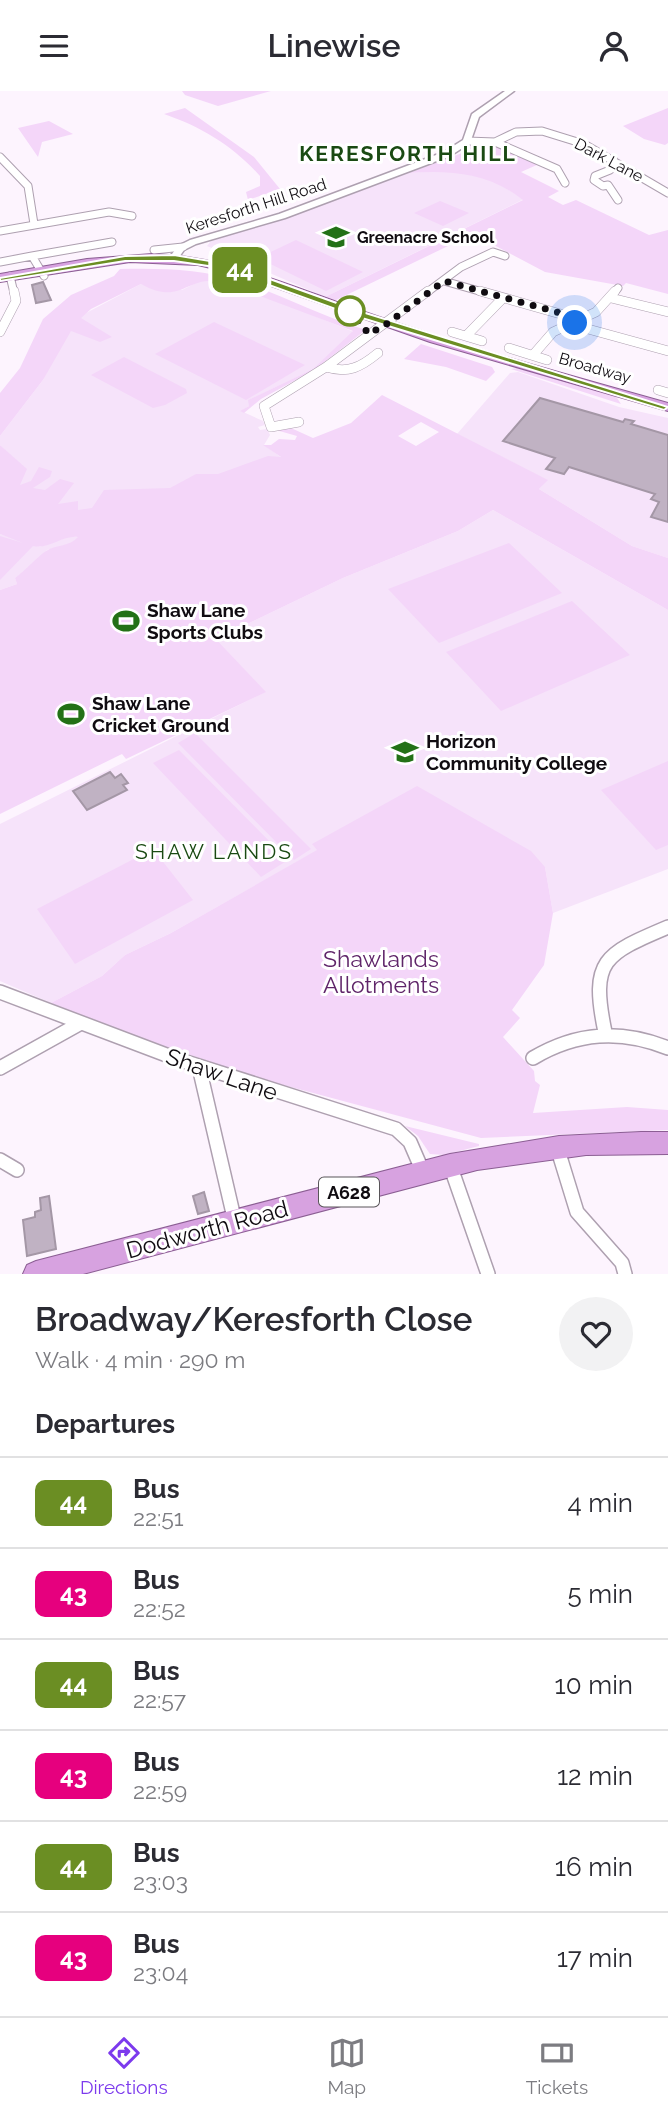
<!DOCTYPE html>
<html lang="en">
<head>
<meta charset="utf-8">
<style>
  body { margin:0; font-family:Raleway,sans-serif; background:#f2f2f3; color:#2b2b33; height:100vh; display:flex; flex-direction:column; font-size:26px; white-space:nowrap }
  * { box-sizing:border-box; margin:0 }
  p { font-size:23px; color:#7c7c81 }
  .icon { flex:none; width:38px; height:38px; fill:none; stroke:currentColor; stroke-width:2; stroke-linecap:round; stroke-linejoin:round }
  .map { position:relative; height:1183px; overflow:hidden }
  .side { display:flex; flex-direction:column; background:#fff; flex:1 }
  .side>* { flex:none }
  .badge { padding:0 14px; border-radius:10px; font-size:24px; line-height:46px }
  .you { position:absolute; width:35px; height:35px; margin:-18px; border:5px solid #fff; border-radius:50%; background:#1a73e8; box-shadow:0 0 0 10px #1a73e833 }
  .map>.badge { position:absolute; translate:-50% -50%; box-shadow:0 0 0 4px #fff }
  h2 { padding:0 35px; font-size:26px; line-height:63px }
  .round { display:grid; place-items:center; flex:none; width:74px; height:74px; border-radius:37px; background:#f2f2f3 }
  .overview { display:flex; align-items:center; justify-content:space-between; height:119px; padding:0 35px }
  h1 { font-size:33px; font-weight:600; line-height:52px }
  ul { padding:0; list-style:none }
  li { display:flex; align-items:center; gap:21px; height:91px; padding:0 35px; border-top:2px solid #e1e1e2 }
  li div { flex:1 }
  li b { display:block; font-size:26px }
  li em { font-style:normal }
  li .badge { min-width:77px; font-weight:700; text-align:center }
  header { display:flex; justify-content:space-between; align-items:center; height:91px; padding:0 35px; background:#fff; font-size:32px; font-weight:600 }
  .menu { display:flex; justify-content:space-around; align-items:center; height:98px; border-top:2px solid #e1e1e2; background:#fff; font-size:19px; color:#7c7c81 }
  .menu a { display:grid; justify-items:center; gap:4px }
  .menu .on { color:#7c3aed }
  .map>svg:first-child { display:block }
  .built { fill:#f6e3fa }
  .green { fill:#f4d6f9; fill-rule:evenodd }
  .building { fill:#c0b2c3; stroke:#a497a6; stroke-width:2 }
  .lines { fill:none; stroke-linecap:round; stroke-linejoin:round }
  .minor-far2-casing { stroke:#aea0b0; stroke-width:9 }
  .minor-far1-casing { stroke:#aea0b0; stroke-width:10 }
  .minor-casing { stroke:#aea0b0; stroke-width:16 }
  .secondary-casing { stroke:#aea0b0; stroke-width:3 }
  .trunk-casing { stroke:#8b5e93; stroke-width:2 }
  .minor-far2 { stroke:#fff; stroke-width:7 }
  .minor-far1 { stroke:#fff; stroke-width:9 }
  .minor { stroke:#fff; stroke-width:13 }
  .secondary { fill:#fff; fill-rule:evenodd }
  .trunk { fill:#d7a2e0; fill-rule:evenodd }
  .line { fill:#6b8e23; stroke:#fff; stroke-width:2 }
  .walk { stroke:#100c11; stroke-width:7; stroke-dasharray:0 12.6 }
  .stop-dot { fill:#fff; stroke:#6b8e23; stroke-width:3.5 }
  .labels { text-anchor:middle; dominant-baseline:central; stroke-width:6; stroke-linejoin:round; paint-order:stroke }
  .far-street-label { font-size:16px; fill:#100c11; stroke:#fff }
  .far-poi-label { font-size:16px; font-weight:bold; fill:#100c11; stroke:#fff; text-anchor:start }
  .shield { fill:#fff; stroke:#585558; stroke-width:2 }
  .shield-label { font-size:18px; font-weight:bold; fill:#100c11 }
  .poi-label { font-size:19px; font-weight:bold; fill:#100c11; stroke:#fff; text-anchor:start }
  .far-district-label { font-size:21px; font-weight:bold; letter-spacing:2px; fill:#1a4a13; stroke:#fff }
  .neighbourhood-label { font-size:21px; letter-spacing:2px; fill:#1a4a13; stroke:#fff }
  .near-park-label { font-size:23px; fill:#5f2469; stroke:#fff }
  .near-street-label { font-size:23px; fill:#100c11; stroke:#fff }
</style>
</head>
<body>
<header><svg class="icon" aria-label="menu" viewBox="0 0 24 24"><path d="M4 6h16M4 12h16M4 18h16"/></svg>Linewise<svg class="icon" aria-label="person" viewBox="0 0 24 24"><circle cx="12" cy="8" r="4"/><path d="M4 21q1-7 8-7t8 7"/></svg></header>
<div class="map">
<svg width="668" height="1183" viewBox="0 0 668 1183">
  <rect width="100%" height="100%" fill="#fdf4fe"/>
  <!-- built -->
  <path class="built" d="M445 79 490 88 524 108 325 206 207 155 211 150 303 121 409 82Z
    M206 187 275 209 354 241 313 278 249 309V315L241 320 263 330 265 334 258 336 260 339 267 338 270 344 264 354 282 367 66 432 0 407 20 373 0 354V345L43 289 71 230 141 193 182 199Z
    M518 281 619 316 668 327V467L632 455 539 398 547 389 457 343 510 282Z
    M493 419 668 519V778L553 822 545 776 313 754 318 759 171 842 125 864 102 885 51 912 0 890V733L265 601 216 548 343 487 458 440Z
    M0 443 39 456 71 445 79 446 73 452 47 459 38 471 15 487 17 493 0 499Z"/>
  <!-- green -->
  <path class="green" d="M182 0H271L218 15 185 4Z
    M185 17 254 66 280 98 248 109 246 101 260 95V85C233 55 202 36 164 23Z
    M668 17V52L665 54 644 48 623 35Z
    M49 30 73 43 42 51 38 66 18 37Z
    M473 53C492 53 522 62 539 73L521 81 559 100 548 106 563 114 576 109 649 144 668 139V203L626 192 623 195 545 181 473 143 334 210 325 206 523 109C489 82 451 79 409 82L462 62Z
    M440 110 469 122 443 135 414 122Z
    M296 149 363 181 326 200 258 167Z
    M120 178C161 177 202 178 243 191 284 205 322 225 363 238V241L314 279 261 308 244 322 240 320 249 315 248 309 313 278 353 240 223 191C186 183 182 216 141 193L91 218 81 227 112 246 100 251 71 240 43 289 0 345V302L20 277 43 228 71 204 114 185Z
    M214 231 305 274 246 309 155 263Z
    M421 253 492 276 495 281 486 290 446 276 404 268Z
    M124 266 186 298 187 302 165 314 153 317 91 284Z
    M517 277 615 304 621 313 511 278Z
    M382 304 548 389 539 398 632 455 668 467V519L493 419 458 440 343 487 216 548 266 601 126 668 122 663 0 723V499L17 493 15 487C26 479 37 466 46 460 57 453 69 456 78 446 63 444 48 459 33 455L0 489V445L23 452 0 443V354L27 378 20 394 31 390 39 376 52 380 50 386 33 397 45 399 60 388 74 392 58 413 78 410V419L92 417 104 399 170 397 196 383H218L268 365 281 366 263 354H271L279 348 295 349 297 345 276 339 291 337 313 347 351 332ZM421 331 439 341 416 355 398 345Z
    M509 452 562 502 439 552 388 498Z
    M572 510 630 564 501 620 446 561Z
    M195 642 311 758 294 769 178 652Z
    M179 659 288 769 261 786 153 672Z
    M668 670V754L656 759 601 699Z
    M417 695 531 760 545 776 553 822 544 874 512 919 520 927 503 946 534 980 535 990 540 994 533 1022 627 1016 668 1019V1039L481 1047 261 988 114 938 51 912 102 885 125 864 171 842 317 759 312 753Z
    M153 758 193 809 75 873 37 818Z
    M405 1035 479 1053V1055L444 1064 430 1063 418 1045Z"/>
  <!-- building -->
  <path class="building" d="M43 191 51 209 36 212 32 194Z
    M540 307 623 331 625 328 634 330 631 333 668 344V431L651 426 659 411 651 408 655 403 569 376 564 383 546 378 555 367 503 350Z
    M110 681 115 687 121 683 128 692 123 694 127 699 87 719 73 700Z
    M204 1101 209 1120 198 1123 193 1105Z
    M49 1105 56 1158 27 1165 23 1129 35 1126V1121L41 1119 40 1107Z"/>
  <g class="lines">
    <!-- minor-far2 casing -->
    <g class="minor-far2-casing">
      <path id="minor-far2" d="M467 50 495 51 516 41 542 40 584 53 668 102
        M495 51 557 78 565 92
        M0 66 28 95 34 133
        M613 68 610 79 595 85 594 89 603 95 608 94 618 109
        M0 140 109 121 132 125
        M154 159 183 156
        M32 165 112 151
        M0 171 32 165 44 185
        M10 185 14 202
        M444 190 486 202
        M426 202 461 176 493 161 505 165
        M614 202 618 197"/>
    </g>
    <!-- minor-far1 casing -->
    <g class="minor-far1-casing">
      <path id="minor-far1" d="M480 200 564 224 588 238 668 260
        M611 207 668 221
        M0 241 16 210 14 200
        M452 241 482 250
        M466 245 503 207
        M509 257 547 269
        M533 264 553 241 596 221 615 200
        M326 276C348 283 361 276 378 262
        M658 299 668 302
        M299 331 271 336 264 315 326 276 428 200"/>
    </g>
    <!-- minor casing -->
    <g class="minor-casing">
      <path id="minor" d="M0 901 177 968 396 1038 410 1051 423 1081
        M605 941C590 869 604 863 668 836
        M533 967C577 941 620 938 668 957
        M199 976 235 1131
        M0 977 79 933
        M557 1056 577 1121 622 1172 625 1183
        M0 1069 17 1079
        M450 1074 488 1183"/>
    </g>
    <!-- secondary casing -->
    <g class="secondary-casing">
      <path id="secondary" d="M505 0H514L479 26 470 52 450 65 285 127 196 153 184 159 177 169 169 167 178 155 190 149 279 123 444 61 463 49 472 23Z"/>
    </g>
    <!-- trunk casing -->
    <g class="trunk-casing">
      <path id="trunk" d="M152 163C227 165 292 196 362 220 462 255 565 283 668 312V320L430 251 240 184 198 174 130 171 0 191V183L87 168Z
        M641 1041H668V1063L586 1064 477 1079 83 1183H23L27 1174 36 1170 450 1063 559 1045Z"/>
    </g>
    <!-- minor-far2 -->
    <use href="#minor-far2" class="minor-far2"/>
    <!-- minor-far1 -->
    <use href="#minor-far1" class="minor-far1"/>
    <!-- minor -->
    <use href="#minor" class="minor"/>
    <!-- secondary -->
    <use href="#secondary" class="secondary"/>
    <!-- trunk -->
    <use href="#trunk" class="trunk"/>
  </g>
  <!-- line -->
  <path class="line" d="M174 164 228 173 359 220 668 316 664 319 352 224 222 177 174 170H125L0 190V187L125 165Z"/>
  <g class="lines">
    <!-- walk -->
    <path class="walk" d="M350 220 369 243 388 232 444 190 564 223 575 232"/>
  </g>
  <!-- icons -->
  <defs>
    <g id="school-bare" transform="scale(2.1)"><path d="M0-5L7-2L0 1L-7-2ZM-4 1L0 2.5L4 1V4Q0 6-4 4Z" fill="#237117" stroke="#fff" stroke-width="2.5" paint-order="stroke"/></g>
    <g id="stadium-bare" transform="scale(2.1)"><path d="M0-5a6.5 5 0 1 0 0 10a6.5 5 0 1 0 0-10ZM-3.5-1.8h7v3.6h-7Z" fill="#237117" stroke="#fff" stroke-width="2.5" paint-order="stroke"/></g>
  </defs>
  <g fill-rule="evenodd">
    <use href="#school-bare" x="336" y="146"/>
    <use href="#stadium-bare" x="126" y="530"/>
    <use href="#stadium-bare" x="71" y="623"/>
    <use href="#school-bare" x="405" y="661"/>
  </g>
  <!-- markers -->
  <circle class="stop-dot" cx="350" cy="220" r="14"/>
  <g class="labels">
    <!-- far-street labels -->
    <g class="far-street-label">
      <text transform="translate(609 69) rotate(28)">Dark Lane</text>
      <text transform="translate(256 115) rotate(-18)">Keresforth Hill Road</text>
      <text transform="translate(595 277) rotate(16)">Broadway</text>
    </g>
    <!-- far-poi labels -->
    <g class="far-poi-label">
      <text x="357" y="146">Greenacre School</text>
    </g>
    <!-- shield labels -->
    <rect class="shield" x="319" y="1086.5" width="60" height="29" rx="5"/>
    <g class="shield-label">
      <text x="349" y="1101">A628</text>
    </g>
    <!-- poi labels -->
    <g class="poi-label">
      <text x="147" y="519">Shaw Lane<tspan x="147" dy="22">Sports Clubs</tspan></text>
      <text x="92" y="612">Shaw Lane<tspan x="92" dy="22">Cricket Ground</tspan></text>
      <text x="426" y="650">Horizon<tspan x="426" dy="22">Community College</tspan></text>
    </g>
    <!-- far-district labels -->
    <g class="far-district-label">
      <text x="408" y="62">KERESFORTH HILL</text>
    </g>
    <!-- neighbourhood labels -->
    <g class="neighbourhood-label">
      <text x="214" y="760">SHAW LANDS</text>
    </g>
    <!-- near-park labels -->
    <g class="near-park-label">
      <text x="381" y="867">Shawlands<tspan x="381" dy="26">Allotments</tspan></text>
    </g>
    <!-- near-street labels -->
    <g class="near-street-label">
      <text transform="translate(222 983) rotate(19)">Shaw Lane</text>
      <text transform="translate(207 1138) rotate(-15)">Dodworth Road</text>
    </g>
  </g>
</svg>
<div class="you" style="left:575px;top:232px"></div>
<b class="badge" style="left:240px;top:179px;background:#6b8e23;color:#fff">44</b>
</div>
<section class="side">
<div class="overview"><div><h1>Broadway/Keresforth Close</h1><p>Walk · 4 min · 290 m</p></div><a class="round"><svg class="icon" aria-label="heart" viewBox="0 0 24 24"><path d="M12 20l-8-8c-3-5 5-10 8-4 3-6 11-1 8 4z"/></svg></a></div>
<h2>Departures</h2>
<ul>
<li><span class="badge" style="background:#6b8e23;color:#fff">44</span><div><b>Bus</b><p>22:51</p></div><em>4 min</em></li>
<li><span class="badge" style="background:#e6007e;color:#fff">43</span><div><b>Bus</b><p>22:52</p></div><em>5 min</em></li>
<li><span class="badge" style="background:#6b8e23;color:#fff">44</span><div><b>Bus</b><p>22:57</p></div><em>10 min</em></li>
<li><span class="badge" style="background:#e6007e;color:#fff">43</span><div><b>Bus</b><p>22:59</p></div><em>12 min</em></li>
<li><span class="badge" style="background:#6b8e23;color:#fff">44</span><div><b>Bus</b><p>23:03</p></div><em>16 min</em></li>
<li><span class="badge" style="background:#e6007e;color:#fff">43</span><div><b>Bus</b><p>23:04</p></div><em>17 min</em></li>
</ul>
</section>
<nav class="menu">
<a class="on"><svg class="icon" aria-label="directions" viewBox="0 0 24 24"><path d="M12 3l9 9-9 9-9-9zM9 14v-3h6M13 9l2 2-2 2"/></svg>Directions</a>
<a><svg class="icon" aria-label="map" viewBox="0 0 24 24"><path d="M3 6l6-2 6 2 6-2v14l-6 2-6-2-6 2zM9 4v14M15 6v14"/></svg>Map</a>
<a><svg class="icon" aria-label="tickets" viewBox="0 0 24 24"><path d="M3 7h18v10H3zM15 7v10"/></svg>Tickets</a>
</nav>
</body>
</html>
